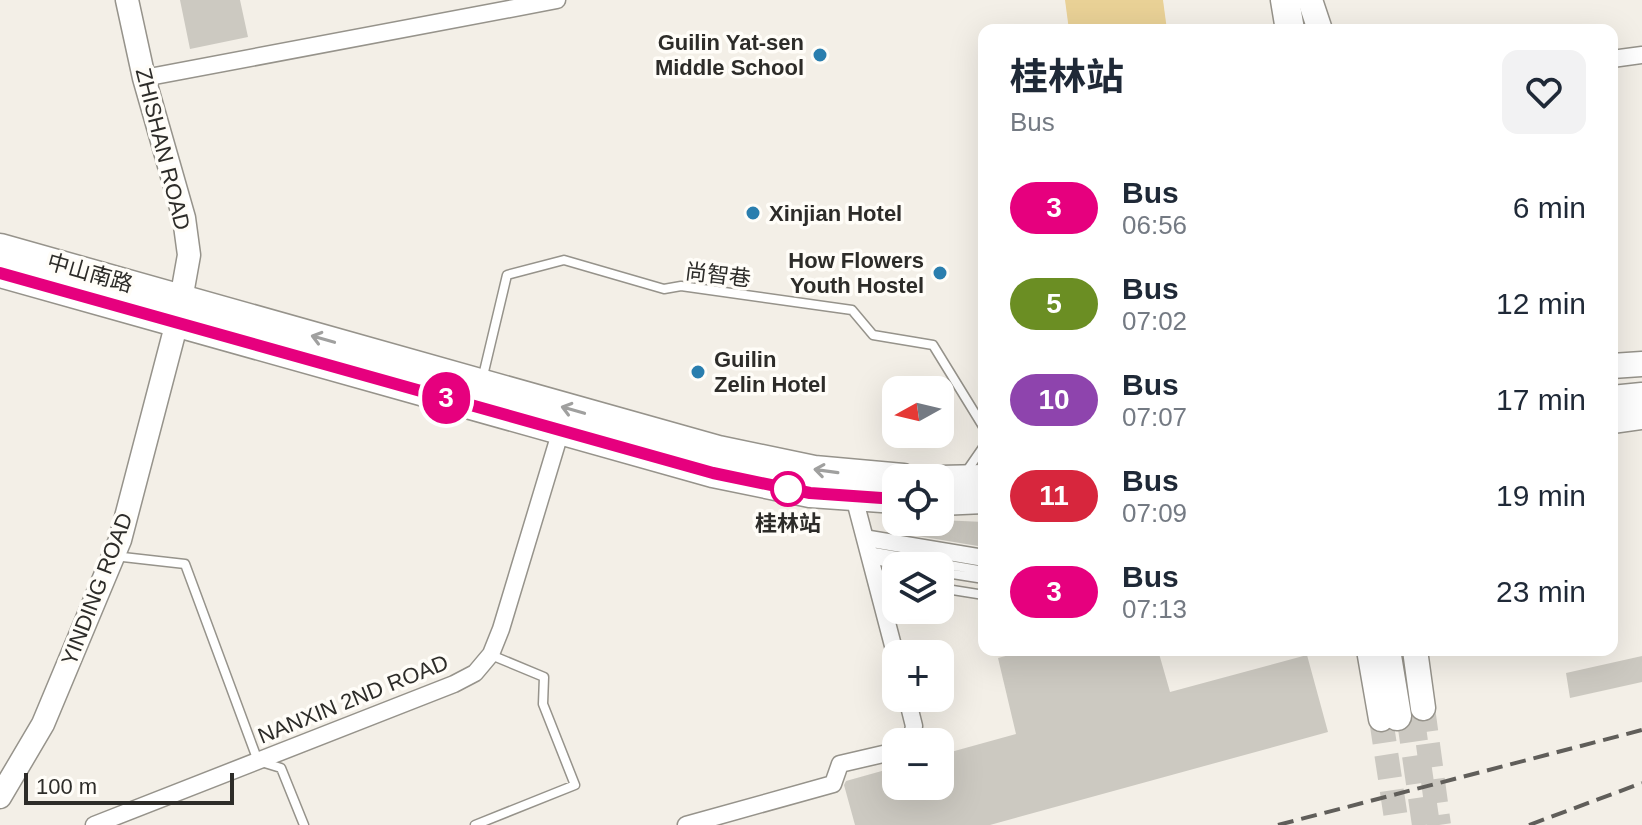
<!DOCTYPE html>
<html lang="en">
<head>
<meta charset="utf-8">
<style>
  body { margin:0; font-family:Arial,"Noto Sans SC",sans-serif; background:#f2f2f3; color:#1f2937; height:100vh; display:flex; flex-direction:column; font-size:30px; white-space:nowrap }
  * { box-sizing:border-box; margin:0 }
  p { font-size:26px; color:#747a83 }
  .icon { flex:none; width:44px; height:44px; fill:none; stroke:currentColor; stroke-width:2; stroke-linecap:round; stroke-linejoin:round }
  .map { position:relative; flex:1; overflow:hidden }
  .details { position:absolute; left:978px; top:24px; width:640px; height:632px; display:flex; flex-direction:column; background:#fff; border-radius:16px; box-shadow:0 8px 32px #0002 }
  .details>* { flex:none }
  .badge { padding:0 16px; border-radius:26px; font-size:28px; line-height:52px }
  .needle { width:52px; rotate:262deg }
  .buttons { position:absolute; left:882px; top:376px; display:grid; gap:16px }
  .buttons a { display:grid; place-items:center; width:72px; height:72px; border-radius:16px; background:#fff; box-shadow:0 8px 32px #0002; font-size:40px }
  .scale { position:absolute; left:24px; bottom:20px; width:210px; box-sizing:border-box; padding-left:8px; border:4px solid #2d2c29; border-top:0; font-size:22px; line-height:28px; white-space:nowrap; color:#2d2c29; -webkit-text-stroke:6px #fffdf8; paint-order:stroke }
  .map>.badge { position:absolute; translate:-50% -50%; box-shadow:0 0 0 4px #fff }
  .round { display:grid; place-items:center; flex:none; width:84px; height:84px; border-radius:16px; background:#f2f2f3 }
  .overview { display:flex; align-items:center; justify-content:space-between; height:136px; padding:0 32px }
  h1 { font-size:38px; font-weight:700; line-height:60px }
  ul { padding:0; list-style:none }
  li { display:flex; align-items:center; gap:24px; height:96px; padding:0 32px }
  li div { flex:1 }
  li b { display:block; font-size:30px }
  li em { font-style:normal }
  li .badge { min-width:88px; font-weight:700; text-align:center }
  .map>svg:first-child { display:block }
  .green { fill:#e9d196 }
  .building { fill:#ccc9c1 }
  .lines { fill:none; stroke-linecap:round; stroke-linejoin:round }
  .primary-tunnel { stroke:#cbc8c1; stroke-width:24; stroke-dasharray:24 12; stroke-linecap:butt }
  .highway-tunnel { stroke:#cbc8c1; stroke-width:28; stroke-dasharray:28 14; stroke-linecap:butt }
  .lane-casing { stroke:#96938b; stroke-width:11 }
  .street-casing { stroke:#96938b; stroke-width:19 }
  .secondary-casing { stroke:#96938b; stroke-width:25 }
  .primary-casing { stroke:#96938b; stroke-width:27 }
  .highway-casing { stroke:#96938b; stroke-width:31 }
  .lane { stroke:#fff; stroke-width:8 }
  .street { stroke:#fff; stroke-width:16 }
  .secondary { stroke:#fff; stroke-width:22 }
  .primary { stroke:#fff; stroke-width:24 }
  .highway { stroke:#fff; stroke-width:28 }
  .rail { stroke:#605e5a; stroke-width:4; stroke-dasharray:16 8; stroke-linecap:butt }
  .oneway { stroke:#a0a09f }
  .line-casing { stroke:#fff; stroke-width:18 }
  .line { stroke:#e6007e; stroke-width:12 }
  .poi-dot { fill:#2a7eae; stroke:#fffdf8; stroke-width:3 }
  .stop-dot { fill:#fff; stroke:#e6007e; stroke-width:4 }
  .labels { text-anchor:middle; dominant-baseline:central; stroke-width:7; stroke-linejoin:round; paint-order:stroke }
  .poi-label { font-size:22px; font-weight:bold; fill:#2d2c29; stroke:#fffdf8; text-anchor:end }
  .street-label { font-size:22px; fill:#2d2c29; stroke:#fffdf8 }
  .stop-label { font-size:22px; font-weight:bold; fill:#2d2c29; stroke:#fffdf8 }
</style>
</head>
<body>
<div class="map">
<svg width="1642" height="825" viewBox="0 0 1642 825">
  <rect width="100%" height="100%" fill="#f3efe7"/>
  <!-- green -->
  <path class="green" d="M1065 0H1163L1167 30H1069Z"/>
  <!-- building -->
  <path class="building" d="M180 0H240L248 37 190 49Z
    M940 520 984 522V547L888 531 893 522Z
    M1029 650H1158L1170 692 1307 655 1328 732 990 825H855L844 785 846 781 896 767V786H940V755L1016 734 998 658Z
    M1642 656V682L1570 698 1566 673Z"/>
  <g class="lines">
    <!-- primary-tunnel -->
    <path class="primary-tunnel" d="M1423 708 1439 825
      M1381 719 1397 825"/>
    <!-- highway-tunnel -->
    <path class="highway-tunnel" d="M1410 714 1426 825"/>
    <!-- lane casing -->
    <g class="lane-casing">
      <path id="lane" d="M482 380 507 275 564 260 664 289 681 286 852 310 873 335 933 345 984 428
        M966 472 984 446
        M870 535 984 554
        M872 543 984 562
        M874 552 984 571
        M114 556 185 564 258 761 281 768 304 825
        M875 560 906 566
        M878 572 880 579 896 581
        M940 572 984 579
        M940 588 984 595
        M475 825 575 785 543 704 544 677 491 655"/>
    </g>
    <!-- street casing -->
    <g class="street-casing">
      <path id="street" d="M1612 59 1642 55
        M144 78 557 0
        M854 497 896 657
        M907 698 914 726 911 742
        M94 825 454 684 475 673 491 654 501 629 561 430
        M686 825 833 784 840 764 896 751"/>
    </g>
    <!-- secondary casing -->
    <g class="secondary-casing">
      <path id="secondary" d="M0 797 43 724 120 540 177 322 189 255 184 218 144 78 127 0"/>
    </g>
    <!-- primary casing -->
    <g class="primary-casing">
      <path id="primary" d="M1310 0 1320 30
        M1612 366 1642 364
        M1612 421 1642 417
        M1369 650 1381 719
        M1415 650 1423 708"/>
    </g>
    <!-- highway casing -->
    <g class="highway-casing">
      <path id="highway" d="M1285 0 1290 30
        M0 248 718 450 814 470 903 478
        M0 273 713 473 810 493 896 499
        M1612 400 1642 397
        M940 480 984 479
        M940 501 984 499
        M1386 650 1397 716"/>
    </g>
    <!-- lane -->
    <use href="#lane" class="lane"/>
    <!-- street -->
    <use href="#street" class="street"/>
    <!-- secondary -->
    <use href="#secondary" class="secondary"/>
    <!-- primary -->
    <use href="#primary" class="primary"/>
    <!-- highway -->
    <use href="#highway" class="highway"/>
    <!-- rail -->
    <path class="rail" d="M1278 825 1642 730
      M1529 825 1642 783"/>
  </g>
  <!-- one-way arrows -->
  <defs><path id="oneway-shaft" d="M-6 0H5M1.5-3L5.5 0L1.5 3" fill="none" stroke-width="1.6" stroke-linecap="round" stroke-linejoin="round" transform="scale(2)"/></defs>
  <g class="oneway">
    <use href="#oneway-shaft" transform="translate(323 339) rotate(-164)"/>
    <use href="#oneway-shaft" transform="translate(573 410) rotate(-164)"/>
    <use href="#oneway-shaft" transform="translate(826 471) rotate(-172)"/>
  </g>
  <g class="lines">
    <!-- line casing -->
    <g class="line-casing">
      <path id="line" d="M0 273 713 473 810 493 896 499"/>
    </g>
    <!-- line -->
    <use href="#line" class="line"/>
  </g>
  <!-- markers -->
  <g class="poi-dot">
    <circle cx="820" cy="55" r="8"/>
    <circle cx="753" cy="213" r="8"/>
    <circle cx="940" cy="273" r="8"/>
    <circle cx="698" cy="372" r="8"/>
  </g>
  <circle class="stop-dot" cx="788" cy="489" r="16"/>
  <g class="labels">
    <!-- poi labels -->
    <g class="poi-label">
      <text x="804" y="42">Guilin Yat-sen<tspan x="804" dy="25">Middle School</tspan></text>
      <text x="769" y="213" text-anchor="start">Xinjian Hotel</text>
      <text x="924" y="260">How Flowers<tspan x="924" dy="25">Youth Hostel</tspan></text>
      <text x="714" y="359" text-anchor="start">Guilin<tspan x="714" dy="25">Zelin Hotel</tspan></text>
    </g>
    <!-- street labels -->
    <g class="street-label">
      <text transform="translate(163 149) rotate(76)">ZHISHAN ROAD</text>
      <text transform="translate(90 273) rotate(16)">中山南路</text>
      <text transform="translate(718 275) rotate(7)">尚智巷</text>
      <text transform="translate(97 589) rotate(-69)">YINDING ROAD</text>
      <text transform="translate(353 699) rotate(-22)">NANXIN 2ND ROAD</text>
    </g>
    <!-- stop labels -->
    <g class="stop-label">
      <text x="788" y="523">桂林站</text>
    </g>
  </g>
</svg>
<div class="buttons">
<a><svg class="needle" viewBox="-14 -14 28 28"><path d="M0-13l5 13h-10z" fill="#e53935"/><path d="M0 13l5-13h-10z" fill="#747a83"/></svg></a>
<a><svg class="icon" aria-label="locate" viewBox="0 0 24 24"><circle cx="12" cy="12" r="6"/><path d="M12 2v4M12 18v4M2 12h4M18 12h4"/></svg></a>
<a><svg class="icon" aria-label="layers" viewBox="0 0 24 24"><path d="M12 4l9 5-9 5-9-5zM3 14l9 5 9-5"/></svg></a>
<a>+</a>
<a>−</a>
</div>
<div class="scale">100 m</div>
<b class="badge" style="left:446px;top:398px;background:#e6007e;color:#fff">3</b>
<section class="details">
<div class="overview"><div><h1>桂林站</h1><p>Bus</p></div><a class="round"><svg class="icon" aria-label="heart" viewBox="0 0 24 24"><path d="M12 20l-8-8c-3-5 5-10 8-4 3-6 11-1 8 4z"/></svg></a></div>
<ul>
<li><span class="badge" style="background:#e6007e;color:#fff">3</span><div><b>Bus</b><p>06:56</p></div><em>6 min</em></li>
<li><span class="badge" style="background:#6b8e23;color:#fff">5</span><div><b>Bus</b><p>07:02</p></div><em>12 min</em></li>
<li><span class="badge" style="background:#8e44ad;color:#fff">10</span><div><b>Bus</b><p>07:07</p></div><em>17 min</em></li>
<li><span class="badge" style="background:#d7263d;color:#fff">11</span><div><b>Bus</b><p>07:09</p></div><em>19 min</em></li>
<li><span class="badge" style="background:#e6007e;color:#fff">3</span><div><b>Bus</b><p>07:13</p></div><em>23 min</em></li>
</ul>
</section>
</div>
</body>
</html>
